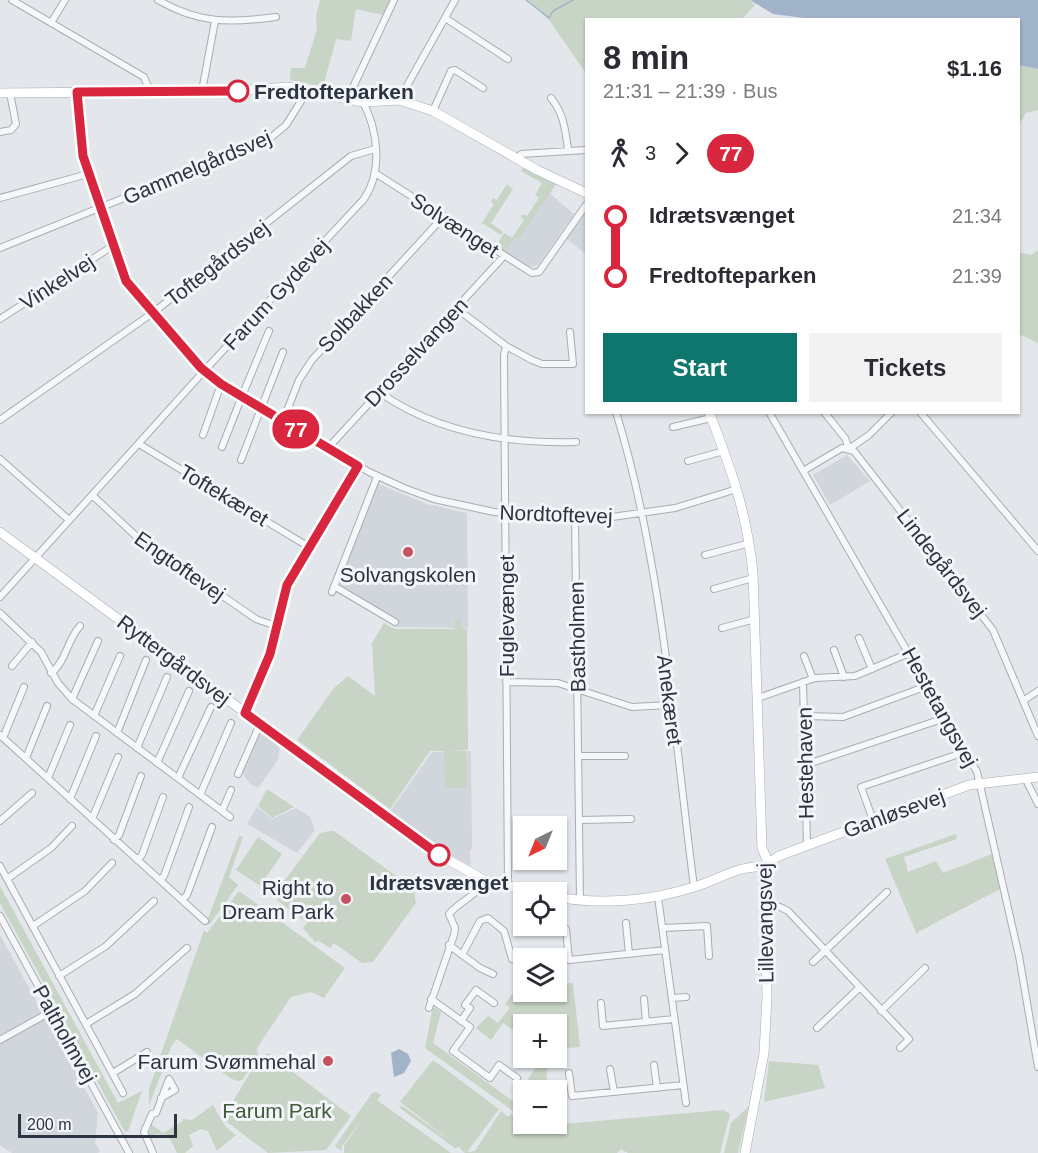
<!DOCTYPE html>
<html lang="en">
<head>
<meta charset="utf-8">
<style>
  body { margin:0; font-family:Arial,sans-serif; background:#f2f2f3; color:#2b2b33; height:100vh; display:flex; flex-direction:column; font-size:22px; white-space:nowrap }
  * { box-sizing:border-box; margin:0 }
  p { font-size:20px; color:#7c7c81 }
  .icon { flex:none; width:33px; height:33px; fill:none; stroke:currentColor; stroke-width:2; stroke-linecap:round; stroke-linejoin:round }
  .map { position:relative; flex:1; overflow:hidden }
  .details { position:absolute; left:585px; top:18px; width:435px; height:396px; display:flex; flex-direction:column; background:#fff; border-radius:0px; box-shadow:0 2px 4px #0004 }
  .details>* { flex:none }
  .badge { padding:0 12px; border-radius:20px; font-size:21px; line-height:39px }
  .needle { width:39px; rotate:223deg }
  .fabs { position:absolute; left:513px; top:816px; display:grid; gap:12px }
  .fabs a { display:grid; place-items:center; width:54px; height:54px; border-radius:0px; background:#fff; box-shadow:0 2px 4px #0004; font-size:30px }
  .scale { position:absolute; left:18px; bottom:15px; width:159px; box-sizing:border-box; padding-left:6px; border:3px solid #2c3442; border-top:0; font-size:16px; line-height:21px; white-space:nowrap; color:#2c3442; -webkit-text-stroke:4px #f3f5f8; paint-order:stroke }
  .map>.badge { position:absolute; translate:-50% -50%; box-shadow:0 0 0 3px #fff }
  .legs { display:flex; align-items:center; gap:9px; height:66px; padding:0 18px; font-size:20px }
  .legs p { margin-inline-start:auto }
  .summary { display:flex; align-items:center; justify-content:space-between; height:102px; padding:0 18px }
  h1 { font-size:33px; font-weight:700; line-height:45px }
  .action { display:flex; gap:12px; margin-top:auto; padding:12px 18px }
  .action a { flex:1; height:69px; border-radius:0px; background:#0f766e; color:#fff; font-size:24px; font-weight:700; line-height:69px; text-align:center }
  .action a+a { background:#f2f2f3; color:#2b2b33 }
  ul { padding:0 18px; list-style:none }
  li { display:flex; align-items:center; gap:21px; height:60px; font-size:22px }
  li i { display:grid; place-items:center; width:9px; height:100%; margin:0 8px; background:currentColor }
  li i::after { content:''; width:15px; height:15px; margin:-8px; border:4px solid; border-radius:50%; background:#fff }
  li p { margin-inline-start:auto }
  li:first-child i { background:linear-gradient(#0000 50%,currentColor 0) }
  li:last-child i { background:linear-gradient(currentColor 50%,#0000 0) }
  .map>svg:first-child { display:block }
  .built { fill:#d1d5dc }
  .green { fill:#c8d4c5 }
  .water { fill:#a1b3c8 }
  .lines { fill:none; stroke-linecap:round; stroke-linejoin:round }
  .stream { stroke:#a1b3c8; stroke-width:1.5 }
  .street-casing { stroke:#a8adb4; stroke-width:8 }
  .secondary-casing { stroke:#a8adb4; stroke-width:10 }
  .street { stroke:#f6f7f9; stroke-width:6 }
  .secondary { stroke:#fff; stroke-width:9 }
  .line-1-casing { stroke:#fff; stroke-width:14 }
  .line-1 { stroke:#d7263d; stroke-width:9 }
  .stop-1-dot { fill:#fff; stroke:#d7263d; stroke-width:3 }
  .poi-dot { fill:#c65161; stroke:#f3f5f8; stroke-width:2 }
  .labels { text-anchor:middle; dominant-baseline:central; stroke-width:6; stroke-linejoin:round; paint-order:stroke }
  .stop-label { font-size:21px; font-weight:bold; fill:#2c3442; stroke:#f3f5f8; text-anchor:start }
  .street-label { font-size:21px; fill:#2c3442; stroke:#f3f5f8 }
  .poi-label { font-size:21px; fill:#2c3442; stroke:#f3f5f8; text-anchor:end }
  .park-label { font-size:21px; fill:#405c3a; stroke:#f3f5f8 }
</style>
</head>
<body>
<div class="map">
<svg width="1038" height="1153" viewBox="0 0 1038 1153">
  <rect width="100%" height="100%" fill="#e3e6ea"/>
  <!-- built -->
  <path class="built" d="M549 193 574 214 538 265 528 268 507 254V244L513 239 520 238Z
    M586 212V254L566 238Z
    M847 455 870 481 830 505 813 475Z
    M376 483 427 504 467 513 468 628 396 627 334 591Z
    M259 733 280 745 278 760 258 788 250 784 242 773Z
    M471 751 472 849 470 850 471 866 445 852 389 813 432 752Z
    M257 807 272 819 296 808 310 817 315 830 297 853 247 824Z
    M0 935 98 1113 95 1143 100 1151 98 1153H12L0 1145Z"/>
  <!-- green -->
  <path class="green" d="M320 0H391L383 15 356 9 351 41 336 39 323 87 290 80 291 68H305L317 29 316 16Z
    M528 0H749L755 5 742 19 586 20V73L549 20Z
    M1019 65 1038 69V110L1026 113 1019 125Z
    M523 167 556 184 520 238C509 240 508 244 507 254L496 247 504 233 512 238 524 220 521 217 523 214 527 216 539 198 535 195 542 183 521 171Z
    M507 184 513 189 491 223 503 232 501 235 482 223 494 204 491 202 493 198 497 200Z
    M1038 250V343L1019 334 1018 252 1031 255Z
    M455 619H461V628L467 629 468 750 447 751H466L467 788H445L444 751H430L390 809 297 740 334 688 348 676 375 696 372 643 384 623 395 629H455Z
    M267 789 294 807 272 818 258 806Z
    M330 831H334L414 889 416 903 373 962 362 963 334 943 330 948 319 941 315 942 303 928 307 923 278 901 276 892 320 833Z
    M956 834 957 839 904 857 908 872 936 861 943 873 992 854 1000 889 918 932 917 935 885 859Z
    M239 836 243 837 229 877 238 885 210 924H206Z
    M258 837 282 854 260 886 236 870Z
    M0 886 118 1103 142 1091 128 1131 125 1132 0 903Z
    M239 891 345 968 324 998 311 992 291 997 257 1048 258 1057 242 1080 237 1081 230 1078 177 1039 172 1045 149 1106V1089L204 930 207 933Z
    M523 979 524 992H556L557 984 573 983 580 1047 557 1049 556 1024H524L523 1037 503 1023 491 1040 476 1028 488 1016 498 1023 510 1008 505 1004Z
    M433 1007 441 1012 433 1043 517 1104 513 1111 425 1048Z
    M523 1051 524 1058H548L546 1090H528L533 1083 528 1079 536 1067 520 1055Z
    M268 1053 351 1116 326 1150 268 1153 227 1122 224 1116 260 1057Z
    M433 1060 499 1109 467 1152 475 1151 501 1111 508 1117 511 1114 523 1120 524 1124C533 1124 556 1124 563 1128V1124L723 1110 730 1114 720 1153H628L621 1149 617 1153H465L458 1146 456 1149 400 1108 401 1105 456 1145 400 1102Z
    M769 1061 818 1065 825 1088 764 1102Z
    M376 1092 381 1095 377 1100 451 1153H344V1146L363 1119 342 1146 341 1151 335 1146 372 1093Z
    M213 1105 225 1126 236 1135 217 1151 208 1131 201 1129 189 1135 193 1146 185 1153H177L168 1135 157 1134 148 1138 151 1124 163 1133 183 1121 182 1119 192 1120Z
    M749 1106 738 1153H724L731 1123Z"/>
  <!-- water -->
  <path class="water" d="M750 0H1038V69L1019 65 1018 20 813 19 773 14Z
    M399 1049 408 1054 411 1061 404 1073 394 1077 391 1053Z"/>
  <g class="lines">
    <!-- stream -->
    <path class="stream" d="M526 0 549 18 553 11 573 0"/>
    <!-- street casing -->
    <g class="street-casing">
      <path id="street" d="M12 0 144 77 150 91
        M158 0C199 24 230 23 276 17
        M445 18 508 59
        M51 23 65 0
        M202 91 215 21
        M77 92 80 142 86 166 131 287 212 378 313 439 369 472 404 488 434 499 494 512 605 518 675 508 737 489
        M551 98C564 114 565 129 568 149
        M347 100 394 0
        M399 100 455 0
        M433 111 451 71 455 70 483 88
        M0 132 11 130 16 124 10 93
        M518 158 521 154 586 150
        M375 173 532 273 539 272 586 205
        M0 198 88 174
        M0 248 268 140 286 125 308 90
        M456 308 506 346 532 360 542 364H573L570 332
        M0 319 114 245
        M506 346 504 355 508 886
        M379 392C437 433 506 444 576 442
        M242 396 269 331
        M616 412C662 562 674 732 694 887
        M769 412 977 772 1019 956 1038 1067
        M824 412 845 438 849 449 869 435 892 412
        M920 412 1038 551
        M0 420 154 312 351 156 375 149
        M283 421 299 380 312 360 444 216
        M673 427 711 418
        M203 435 221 384
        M139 444 309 547
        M222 447 242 396
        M328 448 503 257
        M0 459 69 520
        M241 460 283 352
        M688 461 724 451
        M803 471 842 448 854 451 993 630 1038 736
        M92 495 137 537 256 619 276 626
        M575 518 580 900
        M705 555 750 543
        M334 586 395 622
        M714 589 753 578
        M332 592 377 477
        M0 597 204 371 364 199C383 171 378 131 363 102
        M0 613 41 652 58 683 72 699 230 817
        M722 628 755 619
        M859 638 872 669
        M834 650 844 677
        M804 656 813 679
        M12 666 32 642
        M51 673C66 662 67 640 80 626
        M506 682 558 683 632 707 670 705
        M803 682 807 845
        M758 698 815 678 855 676 909 653
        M72 699 98 641
        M1023 701 1038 691
        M245 713 270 654 287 585 358 466
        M94 716 120 656
        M805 716 843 717 927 686
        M117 733 146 660
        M0 735 205 921
        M3 738 24 687
        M137 748 167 677
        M579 756H625
        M26 758 47 706
        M157 763 189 691
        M805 765 945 718
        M238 774 260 724
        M48 778 70 725
        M178 778 211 707
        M1025 778 1038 804
        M200 795 231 723
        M70 799 96 736
        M222 811 231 790
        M92 819 118 757
        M580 820 631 819
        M873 820 861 787 965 752
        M0 821 32 793
        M114 840 119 835 141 776
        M137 860 142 855 163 797
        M0 866 123 1093
        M7 879 51 848 72 826
        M160 880 164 876 189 807
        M658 897 686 1103
        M182 900 187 895 212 827
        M765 905 780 907 788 911 909 1039 900 1048
        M0 916 129 1153
        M626 923 629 954
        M33 926 85 891 112 863
        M663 928 707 926 709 956
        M566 929 569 960 665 950
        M449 945 480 968 493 974
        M462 955 480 921 488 918 504 931 512 959
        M813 962 887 892
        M59 976 106 946 154 901
        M672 998 686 997
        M431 999 470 1027 453 1051 490 1078 499 1065 517 1078
        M644 999 646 1022
        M601 1003 603 1026 674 1019
        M429 1008 454 935 455 928 449 914C462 899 474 899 484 880
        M881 1011 925 968
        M461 1021 470 1008 465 1005 476 990 494 1003
        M86 1024 135 994 187 948
        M817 1028 859 988
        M0 1040 52 1011
        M654 1065 657 1088
        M610 1069 614 1092
        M113 1073 147 1052
        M569 1073 572 1096 683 1085
        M153 1153 144 1132 152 1114 156 1113 169 1079 175 1090 161 1098"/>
    </g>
    <!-- secondary casing -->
    <g class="secondary-casing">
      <path id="secondary" d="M0 93 238 91 287 87 363 102 399 100 433 111 537 170 586 193
        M709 412C731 468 747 513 753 573L762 848 768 862
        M0 532 436 853 484 880 534 892
        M556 897C601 905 651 901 694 887 716 881 740 864 764 867
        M745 1153 764 1053 767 997 765 865 779 856 969 785 1038 777"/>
    </g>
    <!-- street -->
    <use href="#street" class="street"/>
    <!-- secondary -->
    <use href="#secondary" class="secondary"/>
  </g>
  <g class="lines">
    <!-- line-1 casing -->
    <g class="line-1-casing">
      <path id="line-1" d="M238 91 77 92 83 156 126 281 201 368 221 384 358 466 287 585 270 654 245 713 439 855"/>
    </g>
    <!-- line-1 -->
    <use href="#line-1" class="line-1"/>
  </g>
  <!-- markers -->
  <g class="stop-1-dot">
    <circle cx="238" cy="91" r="10"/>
    <circle cx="439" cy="855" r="10"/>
  </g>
  <g class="poi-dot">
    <circle cx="408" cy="552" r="6"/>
    <circle cx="346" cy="899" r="6"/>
    <circle cx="328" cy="1061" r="6"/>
  </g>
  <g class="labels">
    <!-- stop labels -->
    <g class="stop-label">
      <text x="254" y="91">Fredtofteparken</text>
      <text x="439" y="882" text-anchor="middle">Idrætsvænget</text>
    </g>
    <!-- street labels -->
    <g class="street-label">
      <text transform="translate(197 167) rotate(-23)">Gammelgårdsvej</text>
      <text transform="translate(455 225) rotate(33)">Solvænget</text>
      <text transform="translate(217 263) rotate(-38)">Toftegårdsvej</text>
      <text transform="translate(57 282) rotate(-33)">Vinkelvej</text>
      <text transform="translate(276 294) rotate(-47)">Farum Gydevej</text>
      <text transform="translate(355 313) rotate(-47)">Solbakken</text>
      <text transform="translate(416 352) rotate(-47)">Drosselvangen</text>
      <text transform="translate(224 495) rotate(31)">Toftekæret</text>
      <text transform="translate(556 514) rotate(2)">Nordtoftevej</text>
      <text transform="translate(942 563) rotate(52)">Lindegårdsvej</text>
      <text transform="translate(180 566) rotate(35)">Engtoftevej</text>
      <text transform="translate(506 616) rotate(-90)">Fuglevænget</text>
      <text transform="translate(577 637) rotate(-91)">Bastholmen</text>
      <text transform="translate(174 660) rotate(37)">Ryttergårdsvej</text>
      <text transform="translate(670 700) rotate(83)">Anekæret</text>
      <text transform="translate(940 707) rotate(61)">Hestetangsvej</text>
      <text transform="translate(805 763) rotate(-91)">Hestehaven</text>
      <text transform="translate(894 813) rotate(-20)">Ganløsevej</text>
      <text transform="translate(765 923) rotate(-91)">Lillevangsvej</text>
      <text transform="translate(65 1034) rotate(61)">Paltholmvej</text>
    </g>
    <!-- poi labels -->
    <g class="poi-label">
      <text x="408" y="574" text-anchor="middle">Solvangskolen</text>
      <text x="334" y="887">Right to<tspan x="334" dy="24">Dream Park</tspan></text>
      <text x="316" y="1061">Farum Svømmehal</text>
    </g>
    <!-- park labels -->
    <g class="park-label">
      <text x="277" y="1110">Farum Park</text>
    </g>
  </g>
</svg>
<div class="fabs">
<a><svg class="needle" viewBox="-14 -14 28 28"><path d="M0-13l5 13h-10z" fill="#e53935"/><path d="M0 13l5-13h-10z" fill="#7c7c81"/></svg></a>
<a><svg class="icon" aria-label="locate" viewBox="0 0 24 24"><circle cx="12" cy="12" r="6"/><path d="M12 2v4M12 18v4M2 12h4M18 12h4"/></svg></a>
<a><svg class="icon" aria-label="layers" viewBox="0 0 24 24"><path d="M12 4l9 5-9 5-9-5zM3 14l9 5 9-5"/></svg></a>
<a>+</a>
<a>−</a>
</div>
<div class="scale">200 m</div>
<b class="badge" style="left:296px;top:429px;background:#d7263d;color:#fff">77</b>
<section class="details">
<div class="summary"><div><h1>8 min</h1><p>21:31 – 21:39 · Bus</p></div><b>$1.16</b></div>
<div class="legs"><svg class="icon" aria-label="walk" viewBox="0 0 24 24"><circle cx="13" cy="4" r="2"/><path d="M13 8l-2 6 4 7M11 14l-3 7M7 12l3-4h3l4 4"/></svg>3<svg class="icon" aria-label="forward" viewBox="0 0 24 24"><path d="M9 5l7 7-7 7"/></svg><b class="badge" style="background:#d7263d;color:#fff">77</b></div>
<ul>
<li><i style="color:#d7263d"></i><b>Idrætsvænget</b><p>21:34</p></li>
<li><i style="color:#d7263d"></i><b>Fredtofteparken</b><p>21:39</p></li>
</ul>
<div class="action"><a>Start</a><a>Tickets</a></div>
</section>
</div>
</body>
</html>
